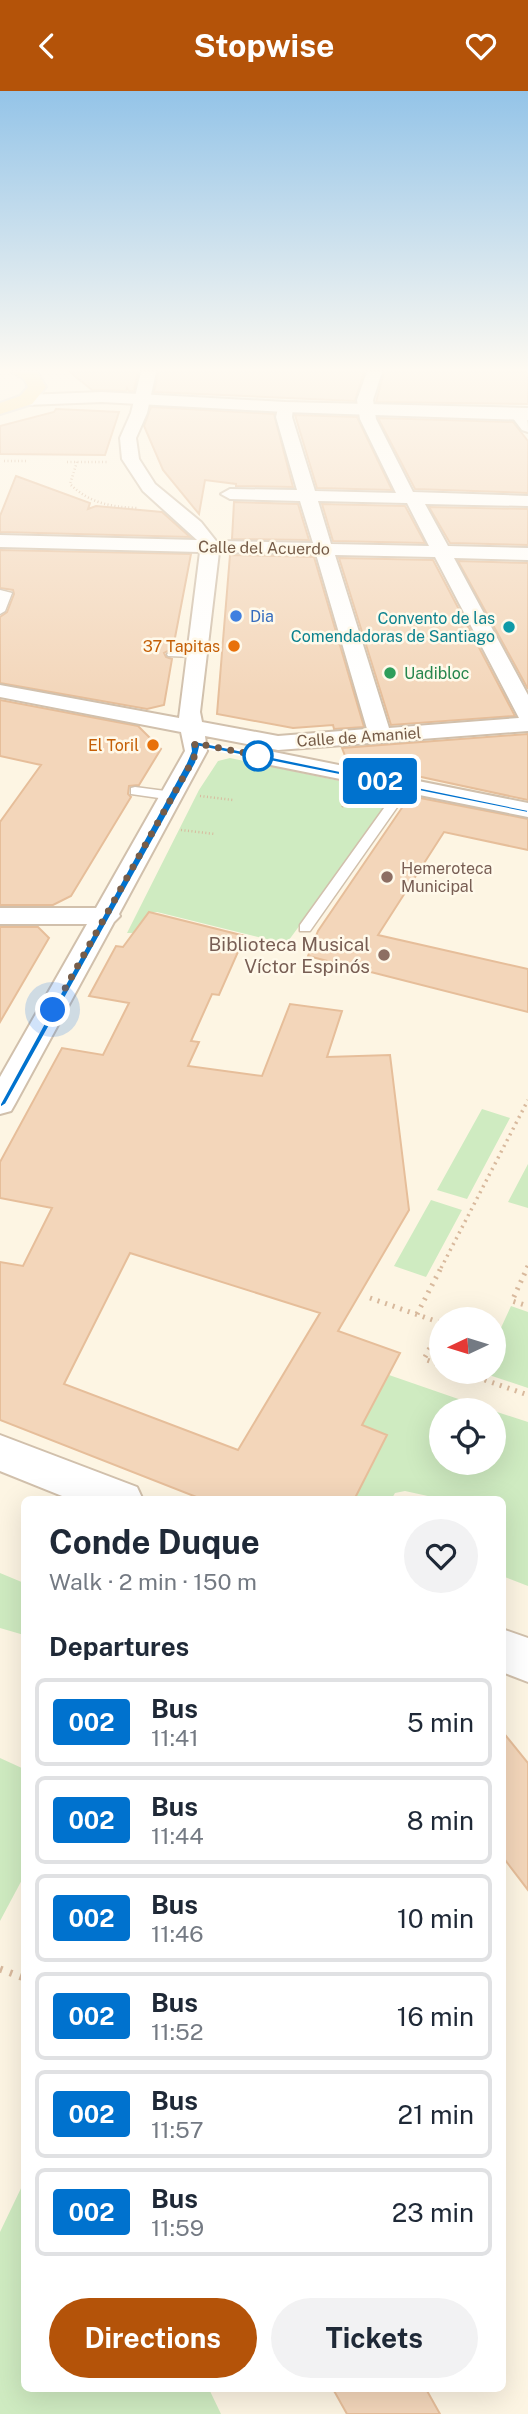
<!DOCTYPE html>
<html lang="en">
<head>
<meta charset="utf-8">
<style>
  body { margin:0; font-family:"Public Sans",sans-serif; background:#f2f2f3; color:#1f2937; height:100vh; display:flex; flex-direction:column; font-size:26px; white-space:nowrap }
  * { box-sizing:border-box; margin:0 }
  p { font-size:23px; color:#747a83 }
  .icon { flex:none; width:38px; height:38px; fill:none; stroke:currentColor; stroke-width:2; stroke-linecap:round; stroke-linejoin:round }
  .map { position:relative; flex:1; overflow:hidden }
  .details { position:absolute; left:21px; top:1405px; width:485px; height:896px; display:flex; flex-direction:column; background:#fff; border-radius:10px; box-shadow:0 7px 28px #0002 }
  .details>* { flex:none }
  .badge { padding:0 14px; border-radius:5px; font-size:24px; line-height:46px }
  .needle { width:46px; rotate:266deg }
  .tools { position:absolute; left:429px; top:1216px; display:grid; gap:14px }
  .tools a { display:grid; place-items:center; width:77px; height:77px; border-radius:50%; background:#fff; box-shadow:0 7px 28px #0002; font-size:35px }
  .you { position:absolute; width:35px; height:35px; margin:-18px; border:5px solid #fff; border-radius:50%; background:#1a73e8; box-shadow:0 0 0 10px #1a73e833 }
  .map>.badge { position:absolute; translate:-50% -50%; box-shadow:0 0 0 4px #fff }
  h2 { padding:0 28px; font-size:26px; line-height:63px }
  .round { display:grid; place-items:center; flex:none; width:74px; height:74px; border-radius:37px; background:#f2f2f3 }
  .overview { display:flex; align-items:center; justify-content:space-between; height:119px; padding:0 28px }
  h1 { font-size:33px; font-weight:700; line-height:52px }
  .cta { display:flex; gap:14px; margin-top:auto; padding:14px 28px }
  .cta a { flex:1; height:80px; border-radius:42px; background:#b45309; color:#fff; font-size:28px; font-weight:700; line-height:80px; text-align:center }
  .cta a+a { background:#f2f2f3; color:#1f2937 }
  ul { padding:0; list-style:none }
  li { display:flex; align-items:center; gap:21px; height:88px; margin:0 14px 10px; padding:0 14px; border:4px solid #e0e1e3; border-radius:10px }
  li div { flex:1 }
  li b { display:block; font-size:26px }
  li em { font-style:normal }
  li .badge { min-width:77px; font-weight:700; text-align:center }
  header { display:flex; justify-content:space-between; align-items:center; height:91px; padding:0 28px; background:#b45309; color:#fff; font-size:32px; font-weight:700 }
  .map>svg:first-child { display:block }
  .green { fill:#cfebc1 }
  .building { fill:#f3d6ba; stroke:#e6be9a; stroke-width:2; fill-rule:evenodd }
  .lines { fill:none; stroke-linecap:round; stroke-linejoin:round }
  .service-casing { stroke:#d1c0ac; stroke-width:3 }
  .minor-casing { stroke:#d1c0ac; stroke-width:4 }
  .tertiary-casing { stroke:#d1c0ac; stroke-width:4 }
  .primary-casing { stroke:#ded8d3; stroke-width:4 }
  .path-far3 { stroke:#d8b99d; stroke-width:2.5; stroke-dasharray:1 2.5; stroke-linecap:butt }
  .path-far2 { stroke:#d8b99d; stroke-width:3.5; stroke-dasharray:2 4.5; stroke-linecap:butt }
  .path-far1 { stroke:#d8b99d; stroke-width:5; stroke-dasharray:2 6; stroke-linecap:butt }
  .path { stroke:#d8b99d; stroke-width:7; stroke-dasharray:2.5 8; stroke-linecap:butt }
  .service { fill:#fff; fill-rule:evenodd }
  .minor { fill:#fff; fill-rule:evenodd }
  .tertiary { fill:#fff; fill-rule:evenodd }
  .primary { fill:#fde19a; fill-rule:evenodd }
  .line { fill:#0072ce; stroke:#fff; stroke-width:2 }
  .walk { stroke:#765c48; stroke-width:7; stroke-dasharray:0 12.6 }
  .shop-dot { fill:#3f7fe0; stroke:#fff9ea; stroke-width:2.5 }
  .culture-dot { fill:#0f9aa8; stroke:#fff9ea; stroke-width:2.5 }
  .food-dot { fill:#e8710a; stroke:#fff9ea; stroke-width:2.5 }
  .leisure-dot { fill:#2e9e5b; stroke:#fff9ea; stroke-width:2.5 }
  .stop-dot { fill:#fff; stroke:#0072ce; stroke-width:3.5 }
  .education-dot { fill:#8d6e63; stroke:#fff9ea; stroke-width:2.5 }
  .labels { text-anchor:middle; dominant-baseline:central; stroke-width:5; stroke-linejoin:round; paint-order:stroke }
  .far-street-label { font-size:16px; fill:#765c48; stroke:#fff9ea }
  .far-shop-label { font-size:16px; fill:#366cbe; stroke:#fff9ea; text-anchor:start }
  .far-culture-label { font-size:16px; fill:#0d838f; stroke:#fff9ea; text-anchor:end }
  .far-food-label { font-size:16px; fill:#c56008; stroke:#fff9ea; text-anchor:end }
  .far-leisure-label { font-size:16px; fill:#27864d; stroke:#fff9ea; text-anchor:start }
  .far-education-label { font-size:16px; fill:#785e54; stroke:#fff9ea; text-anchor:start }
  .education-label { font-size:19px; fill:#785e54; stroke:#fff9ea; text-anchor:end }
</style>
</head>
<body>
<header><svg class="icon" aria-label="back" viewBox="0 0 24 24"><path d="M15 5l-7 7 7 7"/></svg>Stopwise<svg class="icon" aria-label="heart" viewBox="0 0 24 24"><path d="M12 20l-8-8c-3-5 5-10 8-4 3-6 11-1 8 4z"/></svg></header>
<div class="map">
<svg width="528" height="2323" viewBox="0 0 528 2323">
  <rect width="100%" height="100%" fill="#fdf5e3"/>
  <!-- green -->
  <path class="green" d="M230 667 397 702 286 853 157 821 149 822 134 842H127L199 699 218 670Z
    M482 1018 510 1027 467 1108 437 1099Z
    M528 1073V1117L508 1111Z
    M431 1109 462 1119 426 1186 394 1175Z
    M511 1215 528 1221V1297L480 1281H494V1252Z
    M389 1284 493 1320H441V1372H494V1320L528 1331V1495L502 1485V1409H446L405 1400 395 1402 391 1409H354L387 1344 362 1334Z
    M0 1482 24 1492V1544L0 1537Z
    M0 1667 24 1678V1785L0 1830Z
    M24 2091V2298H209L221 2323H0V2141Z"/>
  <!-- building -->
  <path class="building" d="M70 281H138L134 300H129L127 297 126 300 92 299Z
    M158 281H364L355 310 154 301Z
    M384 281H528V313L376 311Z
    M151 316 274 323 293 396 236 395V393L205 389 199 423 163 379 144 335Z
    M56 318 119 321 105 364 0 363V335L54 321Z
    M295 324 357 326 392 399 317 397Z
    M378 327 513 331 528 350V402L415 398Z
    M16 385 90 412 88 418 96 415 162 421 190 446 0 441V425Z
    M234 411 298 413 309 449 232 448Z
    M322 413 405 415 425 452 333 450Z
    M429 416 528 418V454L450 452Z
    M0 459 191 463 173 557 164 562 166 566 172 568 164 614 147 618 0 592V526L7 521 14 503 13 499 0 497Z
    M230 464 314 466 364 636 334 638 333 634 293 637 217 623Z
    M339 467 433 469 515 625 391 634Z
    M458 470 528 472V598Z
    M0 609 138 635 161 658 139 694 129 695 128 703 131 706 71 805 53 814H0V731L41 674 0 665Z
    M528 643V709L347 670 342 657Z
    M410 705 528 728V759L444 741 378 844 528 878V921L308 865 318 840Z
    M149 821 245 845 219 904 212 903 191 950 199 951 188 975 262 985 290 913 342 920 327 966 390 964 409 1119 338 1240 400 1262 362 1334 387 1344 354 1409H204L0 1329V1171L23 1175 52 1117 0 1107V1071L62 957 103 964 129 912 89 905 116 855 123 856ZM130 1162 320 1222 238 1359 64 1293Z
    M0 836H38L49 847 0 931Z
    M502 1640 528 1672V1799L502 1765Z
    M333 2298H426L440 2323H347Z"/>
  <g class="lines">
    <!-- service casing -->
    <g class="service-casing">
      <path id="service" d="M0 499 12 502 5 520 0 523Z
        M172 560H195L200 563 195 566 168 565 167 563Z
        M406 691 412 695 310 840H300V834L402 692Z
        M135 696 173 701 179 705 173 709 131 703V697Z"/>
    </g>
    <!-- minor casing -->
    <g class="minor-casing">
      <path id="minor" d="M141 281H156L147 322 136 347 139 368 155 393 201 431 216 450 313 452 300 410 230 408 221 403 230 398 297 399 276 326 279 313 285 311 293 316 292 326 315 400 396 402 360 328 357 309 367 281H382L373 309 376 328 413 401 528 405V415L425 413 448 455 528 457V469L454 467 528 604V640L278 659 205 645 207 660 119 823 120 825 114 831 15 1013 11 1020 0 1023V986L87 833H0V817H96L185 660 181 641 0 606V594L179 627 200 461 0 456V444L197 449 143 400 122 368 120 347 131 322ZM318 410 407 412 429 455 331 453ZM219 461 316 463 367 638 278 645 202 631 200 621ZM335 464 435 466 519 627 389 637Z
        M517 317C528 320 528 330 528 341L522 339 509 322Z
        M259 658 528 712V726L251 670 248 665 251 660Z"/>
    </g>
    <!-- tertiary casing -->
    <g class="tertiary-casing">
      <path id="tertiary" d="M102 301 285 311 528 317V329L285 321 102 311 26 314 17 309 26 304Z
        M0 1344 137 1396 143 1409H72L0 1380Z
        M502 1538 528 1547V1591L502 1581Z"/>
    </g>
    <!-- primary casing -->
    <g class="primary-casing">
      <path id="primary" d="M12 281H37L46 296 32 313 0 323V312L20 305 28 296 24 288Z"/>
    </g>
    <!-- path-far3 -->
    <path class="path-far3" d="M4 370H26
      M67 371H108
      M77 371 70 393C89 412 111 416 137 417
      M200 705 233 709
      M342 716 350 706
      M181 739 215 743"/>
    <!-- path-far2 -->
    <path class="path-far2" d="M441 1177 528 1009"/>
    <!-- path-far1 -->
    <path class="path-far1" d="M528 1175 512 1210 528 1215
      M370 1207 441 1232
      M417 1223 442 1175
      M441 1236 424 1268 441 1274
      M462 1281 528 1304"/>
    <!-- path -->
    <path class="path" d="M0 1878 24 1887"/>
    <!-- service -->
    <use href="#service" class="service"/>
    <!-- minor -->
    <use href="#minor" class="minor"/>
    <!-- tertiary -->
    <use href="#tertiary" class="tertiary"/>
    <!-- primary -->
    <use href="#primary" class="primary"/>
  </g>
  <!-- sky -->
  <linearGradient id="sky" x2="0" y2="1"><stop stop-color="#94c4e8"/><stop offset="0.46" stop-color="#fefaf2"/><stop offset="1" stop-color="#fefaf2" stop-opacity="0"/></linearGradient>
  <rect width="528" height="606" fill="url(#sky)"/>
  <!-- line -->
  <path class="line" d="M195 650 528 719V722L200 656 196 672 6 1013 0 1017V1013L186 672 191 660 190 652Z"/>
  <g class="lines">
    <!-- walk -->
    <path class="walk" d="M53 919 194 667 195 652 260 665H258"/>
  </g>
  <!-- markers -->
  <circle class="shop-dot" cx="236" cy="525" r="7"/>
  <circle class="culture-dot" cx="509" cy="536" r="7"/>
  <g class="food-dot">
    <circle cx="234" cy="555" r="7"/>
    <circle cx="153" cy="654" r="7"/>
  </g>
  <circle class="leisure-dot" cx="390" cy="582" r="7"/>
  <circle class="stop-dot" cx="258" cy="665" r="14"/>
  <g class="education-dot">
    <circle cx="387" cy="786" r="7"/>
    <circle cx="384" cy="864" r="7"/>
  </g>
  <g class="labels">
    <!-- far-street labels -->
    <g class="far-street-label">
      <text transform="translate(264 457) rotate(1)">Calle del Acuerdo</text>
      <text transform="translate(359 646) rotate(-4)">Calle de Amaniel</text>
    </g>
    <!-- far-shop labels -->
    <g class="far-shop-label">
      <text x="250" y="525">Dia</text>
    </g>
    <!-- far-culture labels -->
    <g class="far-culture-label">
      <text x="495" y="527">Convento de las<tspan x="495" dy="18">Comendadoras de Santiago</tspan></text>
    </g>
    <!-- far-food labels -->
    <g class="far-food-label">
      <text x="220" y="555">37 Tapitas</text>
      <text x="139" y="654">El Toril</text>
    </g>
    <!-- far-leisure labels -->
    <g class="far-leisure-label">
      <text x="404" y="582">Uadibloc</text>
    </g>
    <!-- far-education labels -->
    <g class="far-education-label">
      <text x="401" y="777">Hemeroteca<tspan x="401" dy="18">Municipal</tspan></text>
    </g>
    <!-- education labels -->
    <g class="education-label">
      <text x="370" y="853">Biblioteca Musical<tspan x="370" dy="22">Víctor Espinós</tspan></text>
    </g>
  </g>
</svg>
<div class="tools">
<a><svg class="needle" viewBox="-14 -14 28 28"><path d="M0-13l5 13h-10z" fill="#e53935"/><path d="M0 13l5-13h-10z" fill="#747a83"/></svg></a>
<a><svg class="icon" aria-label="locate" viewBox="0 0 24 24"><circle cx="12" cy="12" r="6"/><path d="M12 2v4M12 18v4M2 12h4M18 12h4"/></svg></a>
</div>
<div class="you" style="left:53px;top:919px"></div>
<b class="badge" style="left:380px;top:690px;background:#0072ce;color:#fff">002</b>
<section class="details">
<div class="overview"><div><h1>Conde Duque</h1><p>Walk · 2 min · 150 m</p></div><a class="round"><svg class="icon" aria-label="heart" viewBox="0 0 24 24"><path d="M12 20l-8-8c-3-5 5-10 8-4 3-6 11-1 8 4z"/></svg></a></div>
<h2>Departures</h2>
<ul>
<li><span class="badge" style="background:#0072ce;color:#fff">002</span><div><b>Bus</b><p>11:41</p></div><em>5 min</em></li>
<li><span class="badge" style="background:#0072ce;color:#fff">002</span><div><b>Bus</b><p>11:44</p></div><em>8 min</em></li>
<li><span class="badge" style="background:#0072ce;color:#fff">002</span><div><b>Bus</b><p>11:46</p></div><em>10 min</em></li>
<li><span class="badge" style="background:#0072ce;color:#fff">002</span><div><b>Bus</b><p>11:52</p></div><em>16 min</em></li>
<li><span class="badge" style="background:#0072ce;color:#fff">002</span><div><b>Bus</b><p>11:57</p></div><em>21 min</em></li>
<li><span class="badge" style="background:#0072ce;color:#fff">002</span><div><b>Bus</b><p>11:59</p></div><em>23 min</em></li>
</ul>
<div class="cta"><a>Directions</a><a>Tickets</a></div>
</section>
</div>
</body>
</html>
